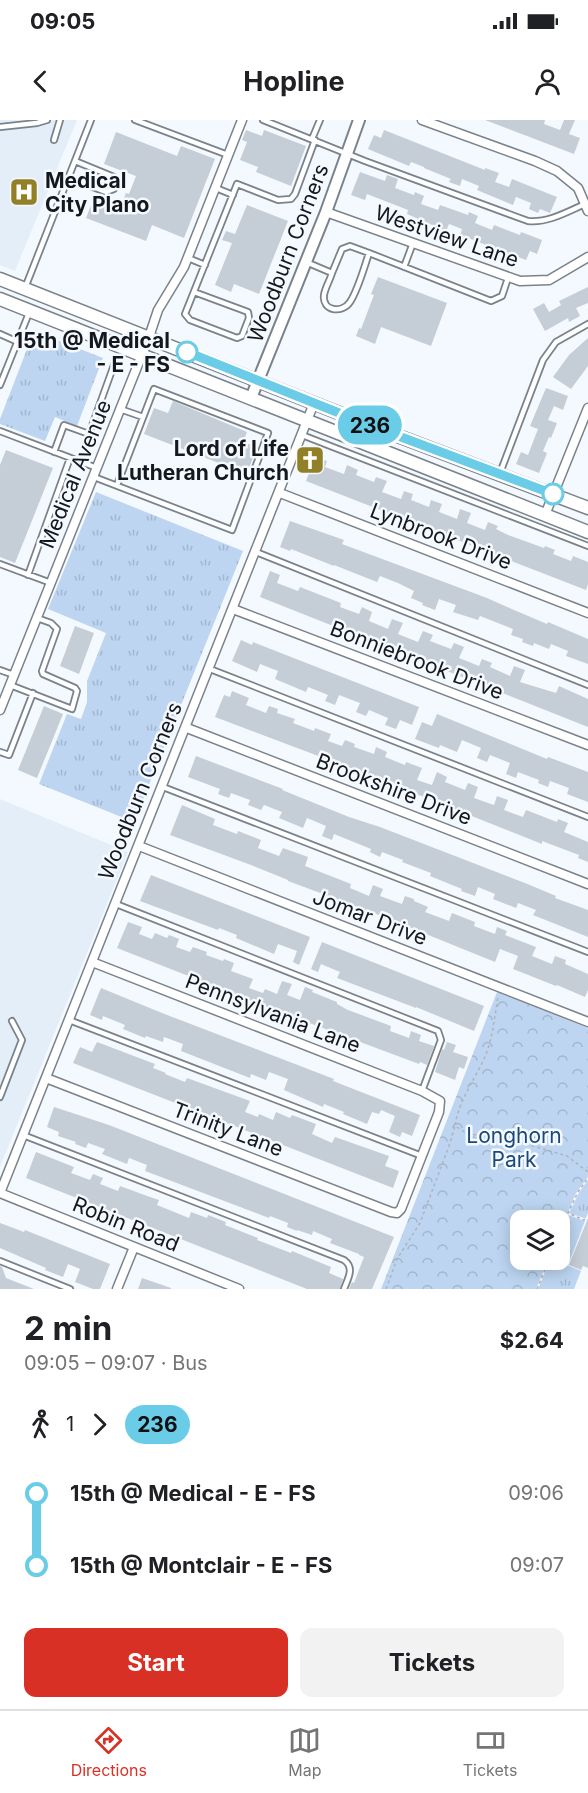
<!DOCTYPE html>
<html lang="en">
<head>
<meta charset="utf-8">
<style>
  body { margin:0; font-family:Inter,sans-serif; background:#f2f2f2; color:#202124; height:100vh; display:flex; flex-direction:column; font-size:22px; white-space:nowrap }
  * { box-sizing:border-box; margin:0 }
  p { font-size:20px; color:#757577 }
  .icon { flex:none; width:33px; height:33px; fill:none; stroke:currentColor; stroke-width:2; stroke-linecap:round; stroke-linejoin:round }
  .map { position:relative; height:1169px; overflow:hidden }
  .panel { display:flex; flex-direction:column; background:#fff; flex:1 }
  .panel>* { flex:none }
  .badge { padding:0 12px; border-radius:20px; font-size:21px; line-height:39px }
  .buttons { position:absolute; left:510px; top:1090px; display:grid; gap:12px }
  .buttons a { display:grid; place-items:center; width:60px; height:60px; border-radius:12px; background:#fff; box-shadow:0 3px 15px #0003; font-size:30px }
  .map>.badge { position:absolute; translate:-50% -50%; box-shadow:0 0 0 3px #fff }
  .legs { display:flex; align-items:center; gap:9px; height:66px; padding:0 24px; font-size:20px }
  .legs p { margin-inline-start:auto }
  .overview { display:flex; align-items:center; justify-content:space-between; height:102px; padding:0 24px }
  h1 { font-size:33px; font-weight:700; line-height:45px }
  .button { display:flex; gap:12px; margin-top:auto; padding:12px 24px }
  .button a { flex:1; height:69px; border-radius:12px; background:#d93025; color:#fff; font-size:24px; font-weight:700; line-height:69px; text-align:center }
  .button a+a { background:#f2f2f2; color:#202124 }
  ul { padding:0 24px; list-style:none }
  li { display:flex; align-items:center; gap:21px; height:72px; font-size:22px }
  li i { display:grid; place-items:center; width:9px; height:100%; margin:0 8px; background:currentColor }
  li i::after { content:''; width:15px; height:15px; margin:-8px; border:4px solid; border-radius:50%; background:#fff }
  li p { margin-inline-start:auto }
  li:first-child i { background:linear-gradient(#0000 50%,currentColor 0) }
  li:last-child i { background:linear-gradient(currentColor 50%,#0000 0) }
  .status { display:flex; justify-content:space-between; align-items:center; height:42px; padding:0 30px; background:#fff; direction:ltr }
  .status svg { height:16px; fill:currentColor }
  header { display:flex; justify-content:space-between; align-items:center; height:78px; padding:0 24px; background:#fff; font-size:27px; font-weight:700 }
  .tab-bar { display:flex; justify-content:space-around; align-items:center; height:84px; border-top:2px solid #e0e0e0; background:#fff; font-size:16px; color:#757577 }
  .tab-bar a { display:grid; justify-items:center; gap:3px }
  .tab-bar .selected { color:#d93025 }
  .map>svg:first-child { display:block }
  .built { fill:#e3eef9 }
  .grass { fill:url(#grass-tufts) }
  .park { fill:url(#park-crowns) }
  .building { fill:#c5cdd6 }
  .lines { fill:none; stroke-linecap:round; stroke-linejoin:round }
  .service-casing { stroke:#7a828a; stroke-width:8 }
  .minor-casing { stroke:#7a828a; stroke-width:11 }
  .tertiary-casing { stroke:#7a828a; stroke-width:14 }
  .secondary-casing { stroke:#7a828a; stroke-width:15 }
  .path { stroke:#afb3b9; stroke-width:1.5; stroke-dasharray:3 3; stroke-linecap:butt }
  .service { stroke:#fff; stroke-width:4.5 }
  .minor { stroke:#fff; stroke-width:8 }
  .tertiary { stroke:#fff; stroke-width:10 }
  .secondary { stroke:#fff; stroke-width:12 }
  .line-1-casing { stroke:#fff; stroke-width:14 }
  .line-1 { stroke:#6bcce7; stroke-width:9 }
  .stop-1-dot { fill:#fff; stroke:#6bcce7; stroke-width:3 }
  .labels { text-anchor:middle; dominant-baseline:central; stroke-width:5; stroke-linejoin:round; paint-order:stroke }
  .poi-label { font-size:21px; font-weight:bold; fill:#14171b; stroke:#f4f9ff; text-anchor:start }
  .street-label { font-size:21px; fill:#14171b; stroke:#f4f9ff }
  .stop-label { font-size:21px; font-weight:bold; fill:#14171b; stroke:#f4f9ff; text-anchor:end }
  .park-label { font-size:21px; fill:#1c4a78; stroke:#f4f9ff }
</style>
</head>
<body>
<div class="status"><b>09:05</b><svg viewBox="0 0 49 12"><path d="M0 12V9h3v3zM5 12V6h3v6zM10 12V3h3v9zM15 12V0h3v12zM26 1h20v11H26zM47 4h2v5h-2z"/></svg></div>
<header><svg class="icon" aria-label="back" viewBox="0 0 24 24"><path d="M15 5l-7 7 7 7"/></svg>Hopline<svg class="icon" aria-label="person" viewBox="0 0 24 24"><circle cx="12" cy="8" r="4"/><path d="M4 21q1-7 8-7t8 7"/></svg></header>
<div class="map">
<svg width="588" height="1169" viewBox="0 0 588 1169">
  <defs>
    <pattern id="grass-tufts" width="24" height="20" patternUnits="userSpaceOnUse" patternTransform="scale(1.5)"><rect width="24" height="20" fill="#bdd5f1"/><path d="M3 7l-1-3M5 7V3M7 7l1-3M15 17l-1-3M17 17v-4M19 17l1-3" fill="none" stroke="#a2b6ce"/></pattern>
    <pattern id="park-crowns" width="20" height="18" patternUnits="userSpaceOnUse" patternTransform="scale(1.5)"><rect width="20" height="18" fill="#bdd5f1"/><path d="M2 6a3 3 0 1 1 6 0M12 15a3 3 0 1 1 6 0" fill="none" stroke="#a2b6ce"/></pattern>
  </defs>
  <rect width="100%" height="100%" fill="#f4f9ff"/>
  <!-- built -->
  <path class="built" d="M0 0H77L15 151 0 145Z
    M0 679 128 732 0 1047Z"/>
  <!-- grass -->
  <path class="grass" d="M34 211 103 238 77 306 55 297 45 321 0 304V299Z
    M96 372 243 431 134 702 39 664 67 594 81 599 87 582V561L106 513 48 489Z
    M588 1060V1093L586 1098H584L569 1093 580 1071Z
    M568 1095 585 1101 569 1143 560 1140V1118Z
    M550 1140H555L581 1151 574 1169H538Z"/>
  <!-- park -->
  <path class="park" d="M497 872 588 908V1057L576 1073 560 1112V1101H520V1140H548L536 1169H381Z"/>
  <!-- building -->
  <path class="building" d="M485 0H545L544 4 560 10 564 0H575L569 14 580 18 574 34Z
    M246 10 262 16 264 10 306 26 291 66 256 52 258 47 240 40 247 22 242 20Z
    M384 10 485 50V48L499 53 495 62 509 67 512 59 557 77 550 93 540 89 538 93 529 89 531 83 516 77 513 85 477 70 479 66 462 59 460 66 449 62 451 59 424 48V47L411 42 409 46 368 29 374 15 381 18Z
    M116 12 177 36 181 26 215 39 184 118 152 105 146 121 86 98 94 78 120 88 126 73 129 74 136 56 104 44Z
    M360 52 385 61 387 55 398 59 395 68 414 75 415 72 424 76 421 84 438 90 440 85 468 95 469 92 478 96 475 103 492 110 494 105 520 115 521 112 542 120 537 134 530 131 526 140 460 115 462 109 449 104 446 111 407 94 408 90 367 74 365 80 351 75Z
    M247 85 288 101 259 174 234 164 231 172 215 165 232 123 222 120 226 111 235 114Z
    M378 157 447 183 431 226 381 207 375 224 356 216 359 208 361 209 374 175 371 174Z
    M588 167V183L576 188 580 196 569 202 568 198 545 211 533 189 544 183 549 192 561 185 559 181Z
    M588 218V246L571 269 553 257 569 235Z
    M546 268 568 276 563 290 554 286 548 300 557 303 551 318 549 317 543 331 547 333 539 353 516 344 521 332 528 335 538 309 530 306Z
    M173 281 247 312 243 322 257 327 247 354 144 314 154 288 168 293Z
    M6 330 53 348 15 443 0 437V345Z
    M315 337 327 341 325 347 344 354 347 345 358 350 356 355 374 362 376 357 387 361 382 372 401 379 404 371 413 374 411 380 429 387 431 380 442 384 439 392 457 399 460 389 471 393 467 403 485 410 488 402 498 406 496 409 508 415 544 428 545 426 555 430 553 434 571 441 573 436 588 442V464L586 470 306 361Z
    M290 401 344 420 342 424 487 478 514 490 547 504 548 502 588 519V544L566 536 568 531 551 524 549 529 534 523 533 526 522 522 523 519 511 515 513 509 480 496 478 500 453 492 456 485 439 479 435 490 422 485 423 483 411 478 414 471 398 463 380 456 377 462 334 445V446L291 429 290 431 280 427Z
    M270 451 280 455 277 463 298 471 300 467 341 483 340 487 359 494 362 487 372 492 369 501 388 509 392 499 403 503 398 514 418 522 423 511 433 515 430 521 451 529 454 523 464 527 459 538 479 546 482 539 492 543 490 547 510 556 514 546 525 550 520 562 556 573 559 566 588 579V607L260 477Z
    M75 506 94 513 79 554 60 546Z
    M241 520 252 525 253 522 419 587 412 605 400 600 396 609 385 605 388 598 369 590 366 596 356 592 360 583 339 575 335 585 325 581 328 575 308 567 306 572 275 559 278 551 260 544 257 552 232 541Z
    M232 571 249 578 246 585 266 593 269 586 278 589 277 593 295 599 293 603 314 611 315 608 331 614 328 621 342 626 345 620 355 624 354 627 374 634 376 627 387 632 385 637 405 645 406 642 422 648 417 660 432 665 437 652 447 657 445 662 465 670 468 663 478 667 474 678 494 685 497 676 508 680 504 690 523 697 526 690 557 702 558 699 568 703 564 712 588 722V742L578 738 579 735 542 721V724L517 714 366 654 215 597 224 575 230 577Z
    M44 586 63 594 37 658 18 650Z
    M437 594 547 639 548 637 588 652V682L567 674 569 668 550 661 548 667 538 663 539 660 518 652 516 658 506 654 510 643 490 635 487 642 477 638 481 628 462 620 457 632 440 625 439 628 415 619 422 602 432 606Z
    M196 636 283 669 282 670 349 697 380 707 525 763 556 776 555 778 588 790V817L533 795 536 790 518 783 516 788 493 779 495 774 478 767 475 776 461 771 462 769 430 756 431 753 402 742 403 740 382 732 380 737 370 732 371 729 334 714 332 720 322 716 326 706 307 698 303 708 279 698 282 692 264 685 261 690 248 685 250 680 231 673 229 678 218 674 220 669 188 657Z
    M182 685 215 699 213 705 237 714 238 711 261 720 258 728 279 736 283 728 308 737 305 746 351 764 350 768 369 776 373 765 383 769 380 776 402 784 405 776 414 779V781L428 787 425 792 449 801 452 793 475 802 474 806 495 814 497 807 507 811 505 815 536 827 532 836 552 844 555 836 566 840 565 844 588 854V870L585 877 557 865 556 866 513 849 518 836 500 829 495 842 374 793 288 761V760L251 745 170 715Z
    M151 755 310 817 299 845 293 842 297 831 278 824 274 834 236 818 237 815 219 808 218 810 140 781Z
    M128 802 142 807 139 814 152 819 155 813 167 818 169 815 179 819 176 827 190 832 193 827 207 832 206 835 223 841 224 839 234 843 231 851 253 859 249 868 263 873 265 869 277 874 282 861 292 864 287 875 300 880 305 867 313 870 312 872 337 882V884L348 890 391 906 390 911 409 918 411 911 421 915 419 921 434 926 427 945 420 942 419 944 280 892 117 828Z
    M322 822 484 886 474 911 416 887V888L337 858 340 852 321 844 318 852 311 849Z
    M101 868 162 893 334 959 333 961 420 995 412 1016 402 1012 400 1017 389 1012 395 996 381 990 379 994 372 992 367 1004 343 994 344 992 324 984 323 987 284 970 288 959 269 952 266 960 251 954 250 958 181 931 183 924 164 917 163 922 146 916 145 918 123 909 125 905 103 896 102 900 90 895Z
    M97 922 155 944 153 948 166 953 165 954 185 962 187 958 250 981 245 992 258 997 259 994 273 1000 276 992 290 998 292 995 316 1004 312 1014 332 1023 335 1017 389 1036 385 1046 399 1051 393 1068 73 943 80 927 92 932Z
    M447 922 456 925 453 932 468 937 464 949 459 947 455 960 435 952 442 929 444 930Z
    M54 987 109 1005 394 1117 372 1169H349L352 1162 354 1163 364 1137 359 1135V1134L330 1123 332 1119 313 1111 312 1115 297 1110V1111L287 1107 288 1103 270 1096 269 1098 145 1051 147 1045 129 1038 127 1044 102 1034 105 1029 88 1023 86 1028 75 1024 76 1022 58 1016 59 1012 47 1007Z
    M36 1032 74 1047 71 1053 90 1060 93 1054 103 1058 100 1064 118 1071 120 1066 150 1077 159 1080 157 1085 189 1098 191 1092 207 1098 208 1095 226 1102 225 1105 258 1118 257 1120 291 1133 292 1131 331 1147 329 1153 343 1159 340 1169H307L26 1058Z
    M588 1098V1148L583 1146 581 1150 569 1145Z
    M0 1103 24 1112 25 1110 110 1144 100 1169H93L75 1162 80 1149 68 1144 63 1157 45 1150 46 1148 0 1128Z
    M0 1146 2 1147 6 1158 34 1169H0Z
    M142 1158 171 1168V1169H138Z"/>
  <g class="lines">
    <!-- service casing -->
    <g class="service-casing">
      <path id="service" d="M135 0 228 35
        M263 0 365 41 528 101C548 103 567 92 585 84
        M0 7 37 3 47 0
        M312 19 320 0
        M54 20 60 0
        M69 58 106 72 114 69 116 62 114 57 75 41
        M216 68 233 75
        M188 138 205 145
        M306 142 332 153C330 160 325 168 324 175 322 191 342 194 350 182 358 170 364 148 369 133L491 181 502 176 508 158
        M404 147 413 123
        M332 153 342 129 350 126 369 133
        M25 168 91 0
        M194 172 248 192 249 198 242 216 237 218 190 200 185 194 237 64 278 80 291 79 295 74 315 20
        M0 214 18 222
        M0 265 29 193
        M120 289 143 297
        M0 311 97 348
        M302 315 588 426
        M54 332 64 305 89 314 115 242
        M500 353 543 240 556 222 588 204
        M94 357 232 410 268 313 154 269 117 365
        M256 432 588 565
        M0 444 51 463
        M28 455 70 338
        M210 549 588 697
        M0 550 14 555
        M10 565 72 589 77 571 75 568 43 554 42 551 57 509 51 503 37 498
        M0 632 9 635 33 573
        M163 667 588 832
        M116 784 438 911 441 920 422 971
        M69 900 422 1036
        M0 977 22 920 12 901
        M23 1015 344 1140C355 1148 348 1158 344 1169
        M0 1141 70 1169"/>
    </g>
    <!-- minor casing -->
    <g class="minor-casing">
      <path id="minor" d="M422 0 535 41 557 51 578 68 588 91
        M326 92 520 161 549 160 588 137
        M280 373 588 493
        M545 395 588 288
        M233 489 588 625
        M0 590 149 217 158 190 184 147 242 0
        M187 608 588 764
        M139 726 588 902
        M46 958 391 1092 397 1093 401 1089 439 992 440 981 422 971 92 842
        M117 1169 134 1127
        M239 1169 0 1073 314 283"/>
    </g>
    <!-- tertiary casing -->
    <g class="tertiary-casing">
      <path id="tertiary" d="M251 278 326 92 359 0"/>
    </g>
    <!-- secondary casing -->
    <g class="secondary-casing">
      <path id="secondary" d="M0 159 369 305 588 388
        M0 179 588 412"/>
    </g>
    <!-- path -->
    <path class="path" d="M455 1005C459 981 473 962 483 941 493 920 494 899 498 877
      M585 1099 584 1100 568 1093 578 1072 588 1058
      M560 1115 568 1094
      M558 1140 568 1144
      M386 1169 397 1139 420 1103 449 1026 455 1006 468 1014 503 1017 567 1036 588 1052
      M537 1169 549 1140"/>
    <!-- service -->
    <use href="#service" class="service"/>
    <!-- minor -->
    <use href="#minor" class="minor"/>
    <!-- tertiary -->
    <use href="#tertiary" class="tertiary"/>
    <!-- secondary -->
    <use href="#secondary" class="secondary"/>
  </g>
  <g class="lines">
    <!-- line-1 casing -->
    <g class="line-1-casing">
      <path id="line-1" d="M187 232 369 305 553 374"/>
    </g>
    <!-- line-1 -->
    <use href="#line-1" class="line-1"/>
  </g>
  <!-- icons -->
  <defs>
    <g id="hospital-square" transform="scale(1.5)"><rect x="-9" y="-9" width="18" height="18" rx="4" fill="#928027" stroke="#f4f9ff"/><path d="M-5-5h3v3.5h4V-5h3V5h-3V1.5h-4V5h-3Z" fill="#fff"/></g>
    <g id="church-square" transform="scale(1.5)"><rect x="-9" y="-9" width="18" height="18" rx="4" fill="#928027" stroke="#f4f9ff"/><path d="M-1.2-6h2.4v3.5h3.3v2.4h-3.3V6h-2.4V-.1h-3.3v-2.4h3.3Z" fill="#fff"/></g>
  </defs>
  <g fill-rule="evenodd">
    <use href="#hospital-square" x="24" y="72"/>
    <use href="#church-square" x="310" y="340"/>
  </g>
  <!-- markers -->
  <g class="stop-1-dot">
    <circle cx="187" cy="232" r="10"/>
    <circle cx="553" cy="374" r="10"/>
  </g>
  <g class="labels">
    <!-- poi labels -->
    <g class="poi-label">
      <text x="45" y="60">Medical<tspan x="45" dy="24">City Plano</tspan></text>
      <text x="289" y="328" text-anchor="end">Lord of Life<tspan x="289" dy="24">Lutheran Church</tspan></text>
    </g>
    <!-- street labels -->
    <g class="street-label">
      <text transform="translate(447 116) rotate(19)">Westview Lane</text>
      <text transform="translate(288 133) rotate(-69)">Woodburn Corners</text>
      <text transform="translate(75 354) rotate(-68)">Medical Avenue</text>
      <text transform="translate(441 416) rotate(21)">Lynbrook Drive</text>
      <text transform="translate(417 540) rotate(21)">Bonniebrook Drive</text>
      <text transform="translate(394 669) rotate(21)">Brookshire Drive</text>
      <text transform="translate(140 671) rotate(-68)">Woodburn Corners</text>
      <text transform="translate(370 797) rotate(21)">Jomar Drive</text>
      <text transform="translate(273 893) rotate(21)">Pennsylvania Lane</text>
      <text transform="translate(228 1009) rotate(21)">Trinity Lane</text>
      <text transform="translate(126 1104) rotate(22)">Robin Road</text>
    </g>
    <!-- stop labels -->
    <g class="stop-label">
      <text x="170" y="220">15th @ Medical<tspan x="170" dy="24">- E - FS</tspan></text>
    </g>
    <!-- park labels -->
    <g class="park-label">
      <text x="514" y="1015">Longhorn<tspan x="514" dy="24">Park</tspan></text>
    </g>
  </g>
</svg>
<div class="buttons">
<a><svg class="icon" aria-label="layers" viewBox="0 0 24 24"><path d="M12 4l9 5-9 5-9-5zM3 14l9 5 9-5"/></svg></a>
</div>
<b class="badge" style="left:370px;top:305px;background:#6bcce7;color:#111">236</b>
</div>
<section class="panel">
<div class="overview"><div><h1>2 min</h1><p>09:05 – 09:07 · Bus</p></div><b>$2.64</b></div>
<div class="legs"><svg class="icon" aria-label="walk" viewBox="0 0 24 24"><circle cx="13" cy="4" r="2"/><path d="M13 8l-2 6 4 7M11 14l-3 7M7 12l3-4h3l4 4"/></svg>1<svg class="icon" aria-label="forward" viewBox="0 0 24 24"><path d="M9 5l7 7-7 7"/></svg><b class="badge" style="background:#6bcce7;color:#111">236</b></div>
<ul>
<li><i style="color:#6bcce7"></i><b>15th @ Medical - E - FS</b><p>09:06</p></li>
<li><i style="color:#6bcce7"></i><b>15th @ Montclair - E - FS</b><p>09:07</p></li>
</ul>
<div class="button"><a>Start</a><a>Tickets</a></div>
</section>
<nav class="tab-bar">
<a class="selected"><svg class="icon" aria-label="directions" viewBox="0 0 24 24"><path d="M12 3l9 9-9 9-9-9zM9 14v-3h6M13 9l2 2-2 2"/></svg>Directions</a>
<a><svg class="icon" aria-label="map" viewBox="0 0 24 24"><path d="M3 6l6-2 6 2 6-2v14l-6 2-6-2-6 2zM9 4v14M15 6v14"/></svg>Map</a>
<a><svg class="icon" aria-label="tickets" viewBox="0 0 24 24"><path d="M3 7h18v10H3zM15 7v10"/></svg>Tickets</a>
</nav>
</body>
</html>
